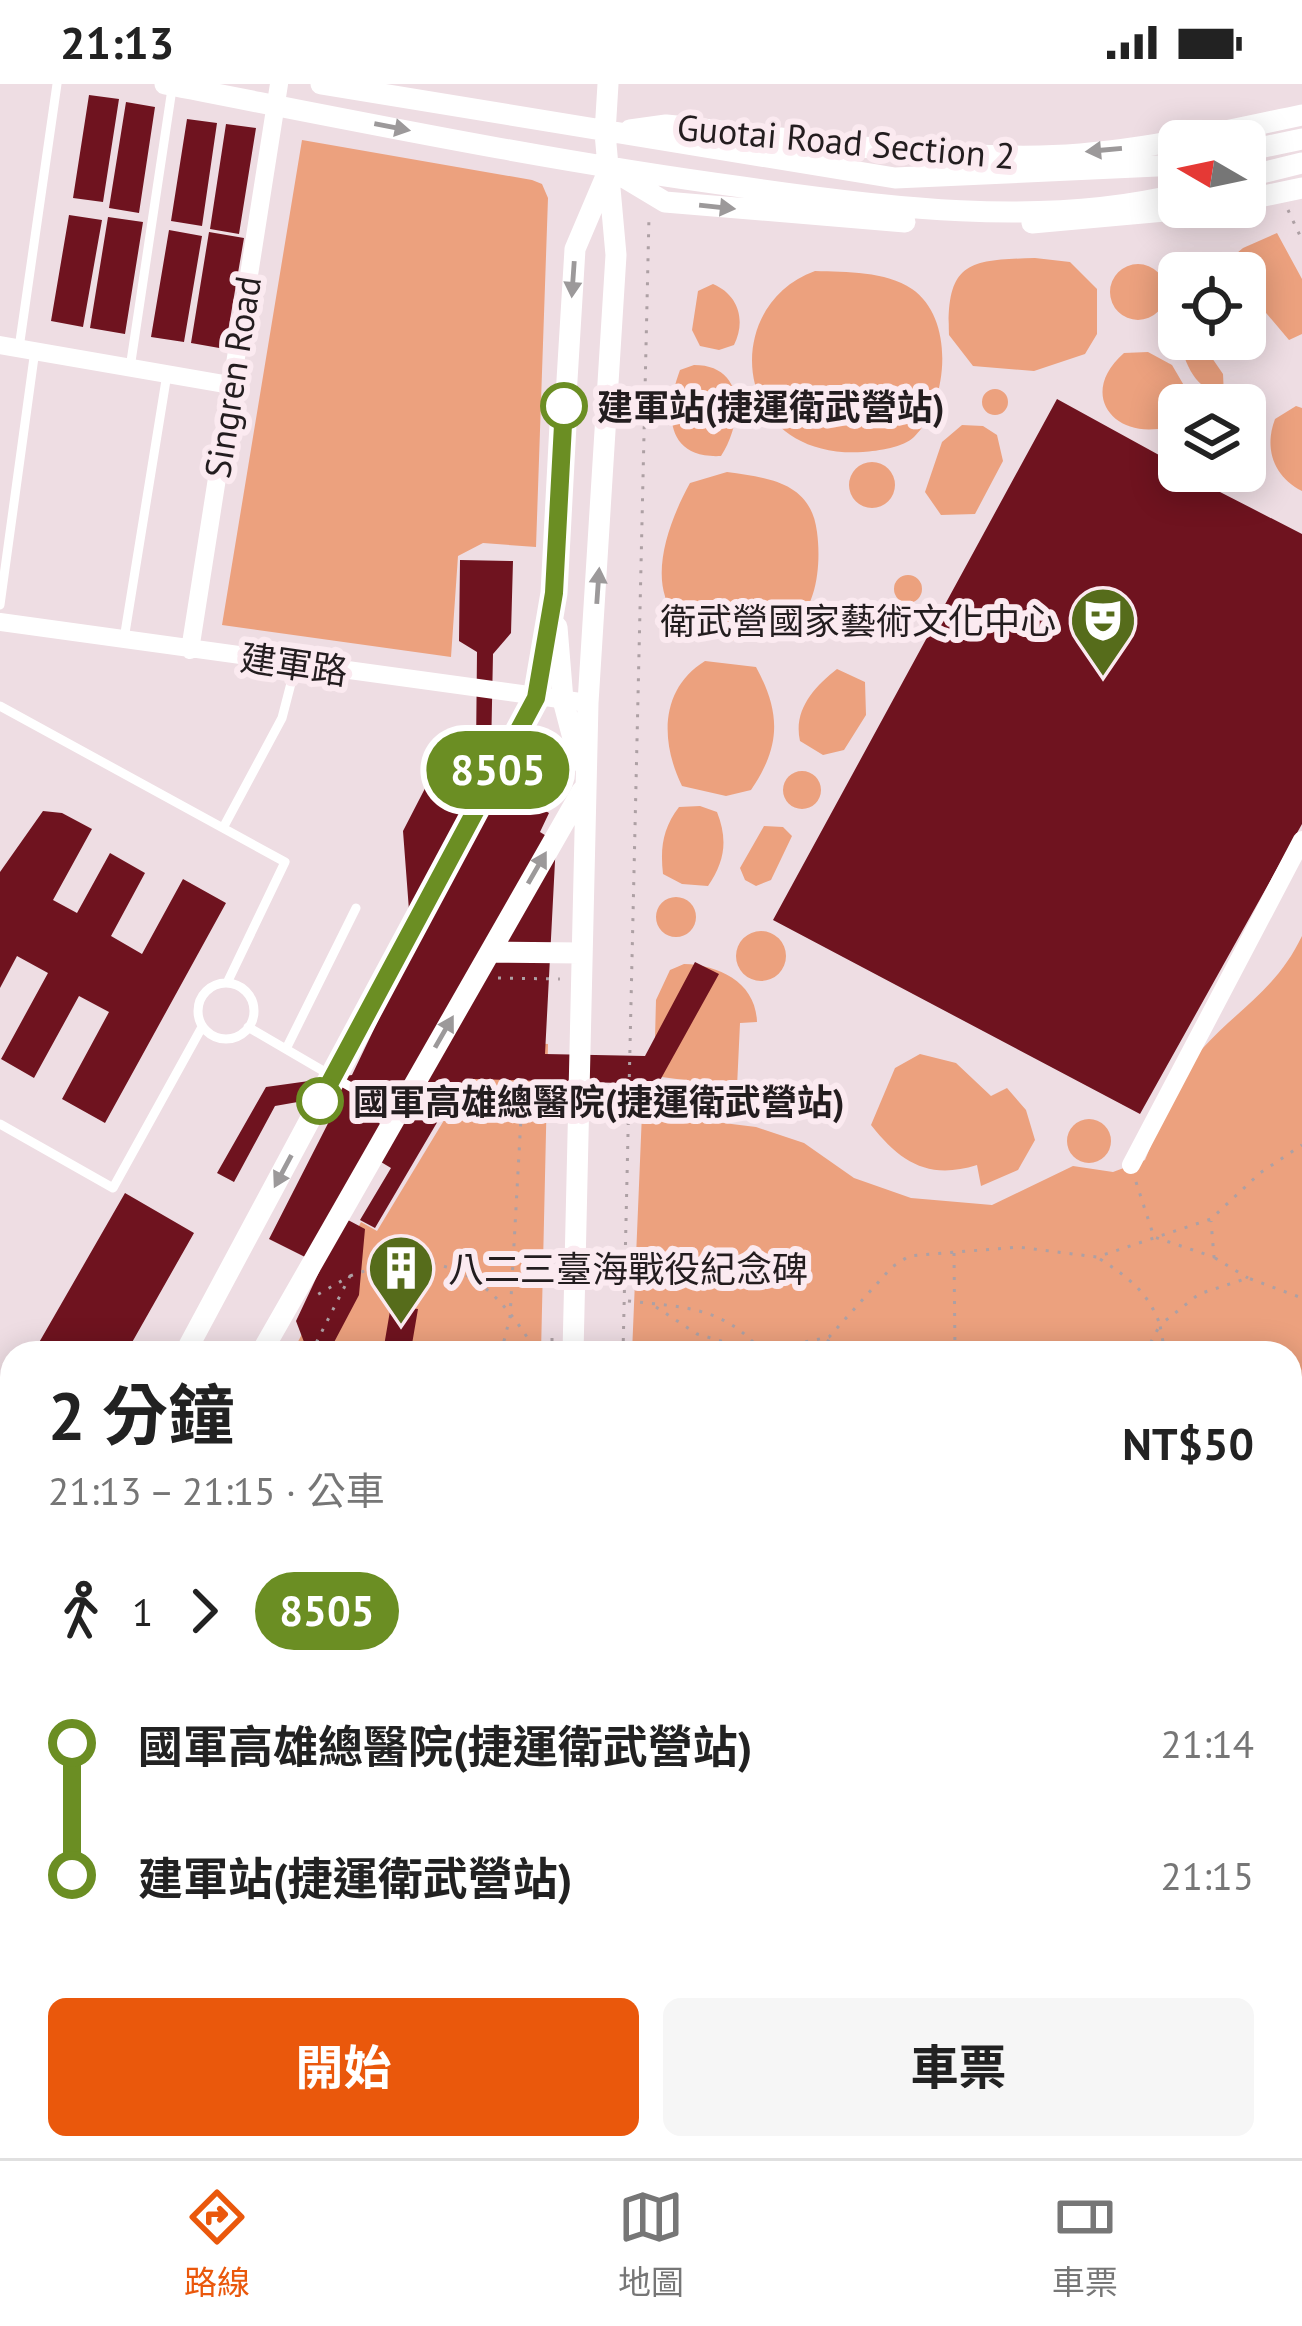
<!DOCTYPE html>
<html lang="zh-TW">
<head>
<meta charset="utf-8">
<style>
  body { margin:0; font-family:"PT Sans","Noto Sans TC",sans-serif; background:#f6f6f6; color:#222; height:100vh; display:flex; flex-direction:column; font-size:45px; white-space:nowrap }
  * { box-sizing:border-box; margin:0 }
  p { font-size:39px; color:#767676 }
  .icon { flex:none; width:66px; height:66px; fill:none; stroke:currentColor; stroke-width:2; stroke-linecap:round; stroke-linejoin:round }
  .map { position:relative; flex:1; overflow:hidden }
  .drawer { position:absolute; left:0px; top:1257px; width:1302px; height:819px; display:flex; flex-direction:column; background:#fff; border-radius:36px 36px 0 0; box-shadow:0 6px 30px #0003 }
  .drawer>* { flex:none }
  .badge { padding:0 24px; border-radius:39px; font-size:42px; line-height:78px }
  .needle { width:78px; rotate:279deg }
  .buttons { position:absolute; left:1158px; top:36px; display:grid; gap:24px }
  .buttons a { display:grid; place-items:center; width:108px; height:108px; border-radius:18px; background:#fff; box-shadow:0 6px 30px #0003; font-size:60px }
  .map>.badge { position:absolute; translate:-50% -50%; box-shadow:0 0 0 6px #fff }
  .legs { display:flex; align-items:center; gap:18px; height:132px; padding:0 48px; font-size:39px }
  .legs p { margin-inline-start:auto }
  .headline { display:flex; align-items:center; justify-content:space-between; height:204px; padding:0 48px }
  h1 { font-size:66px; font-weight:700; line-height:90px }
  .cta { display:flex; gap:24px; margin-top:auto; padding:24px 48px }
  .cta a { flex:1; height:138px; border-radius:18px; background:#ea580c; color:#fff; font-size:48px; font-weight:700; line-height:138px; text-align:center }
  .cta a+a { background:#f6f6f6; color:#222 }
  ul { padding:0 48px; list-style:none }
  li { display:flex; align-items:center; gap:42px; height:132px; font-size:45px }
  li i { display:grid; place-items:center; width:18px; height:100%; margin:0 15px; background:currentColor }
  li i::after { content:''; width:30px; height:30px; margin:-15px; border:9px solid; border-radius:50%; background:#fff }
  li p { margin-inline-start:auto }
  li:first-child i { background:linear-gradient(#0000 50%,currentColor 0) }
  li:last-child i { background:linear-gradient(currentColor 50%,#0000 0) }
  .status { display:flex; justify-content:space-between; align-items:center; height:84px; padding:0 60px; background:#fff; direction:ltr }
  .status svg { height:33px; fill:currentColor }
  .menu { display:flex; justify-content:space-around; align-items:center; height:168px; border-top:3px solid #e0e0e0; background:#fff; font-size:33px; color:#767676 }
  .menu a { display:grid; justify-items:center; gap:6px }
  .menu .selected { color:#ea580c }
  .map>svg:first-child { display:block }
  .green { fill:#eca17e }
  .water { fill:#d3bff3 }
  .building { fill:#6f131f }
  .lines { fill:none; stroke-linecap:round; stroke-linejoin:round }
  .path { stroke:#ada0a4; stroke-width:3; stroke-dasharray:3 9; stroke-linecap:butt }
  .service { stroke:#fff; stroke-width:9 }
  .minor { stroke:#fff; stroke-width:18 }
  .tertiary { stroke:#fff; stroke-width:21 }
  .oneway { fill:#9c999a }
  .line-1-casing { stroke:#fff; stroke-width:27 }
  .line-1 { stroke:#6b8e23; stroke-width:18 }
  .stop-1-dot { fill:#fff; stroke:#6b8e23; stroke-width:6 }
  .labels { text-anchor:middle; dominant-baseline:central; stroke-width:12; stroke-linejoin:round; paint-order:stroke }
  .street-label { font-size:36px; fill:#231d1f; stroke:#fbeaf0 }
  .stop-label { font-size:36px; font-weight:bold; fill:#231d1f; stroke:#fbeaf0; text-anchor:start }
  .poi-label { font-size:36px; fill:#231d1f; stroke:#fbeaf0; text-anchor:end }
</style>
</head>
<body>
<div class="status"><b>21:13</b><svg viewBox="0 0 49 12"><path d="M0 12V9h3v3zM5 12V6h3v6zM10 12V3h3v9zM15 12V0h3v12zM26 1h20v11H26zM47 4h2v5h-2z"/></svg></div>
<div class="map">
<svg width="1302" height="2074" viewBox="0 0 1302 2074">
  <rect width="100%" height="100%" fill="#eedde3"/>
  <!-- green -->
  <path class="green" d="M302 56 532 96 542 100 548 114 536 463 483 459 458 472 451 573 222 541Z
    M1277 149 1302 195V250L1289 256 1245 204V189H1213L1243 164Z
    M1035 174 1070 178 1097 205V250L1085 270 1034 287 973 282 949 251C946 177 970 176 1035 174Z
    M1110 208a28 28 0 1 1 56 0a28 28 0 1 1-56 0Z
    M815 187C847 188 885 187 912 205 956 235 948 320 914 353 904 363 878 367 863 368 731 376 719 221 815 187Z
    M713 200C739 211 746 237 734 261L719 266 700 262 692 246 698 207Z
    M1179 255H1199L1223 290 1224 312C1195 305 1186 282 1179 255Z
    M1148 268 1172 281 1189 310 1168 343C1114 357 1077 310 1124 269Z
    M694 281C747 281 743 338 721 372 666 375 664 329 680 286Z
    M982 318a13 13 0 1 1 26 0a13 13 0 1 1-26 0Z
    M1296 322 1302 324V407C1273 392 1264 364 1275 335Z
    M962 341 983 342 997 351 1003 377 975 430 941 431 925 408 942 358Z
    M849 401a23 23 0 1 1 46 0a23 23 0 1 1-46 0Z
    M727 388C769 394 811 398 817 448 821 478 818 522 792 543 775 557 750 558 730 556 636 545 656 461 690 399Z
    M894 505a14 14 0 1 1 28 0a14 14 0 1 1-28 0Z
    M705 577 756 583C781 629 781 662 751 706L726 712 682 702C660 657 660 605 705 577Z
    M837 585 865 598 866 631 844 666 823 671 800 657C793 626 814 603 837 585Z
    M783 706a19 19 0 1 1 38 0a19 19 0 1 1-38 0Z
    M700 722 717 728C728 756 725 777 708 802L682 800 663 790C660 763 663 744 679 723Z
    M764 742 783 743 792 752 771 796 756 802 745 796 740 784Z
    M656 833a20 20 0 1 1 40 0a20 20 0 1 1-40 0Z
    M736 872a25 25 0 1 1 50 0a25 25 0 1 1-50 0Z
    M1302 852V2074H589V2064H1290V1269H632L642 1029 756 1043 804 1059 854 1094 911 1114 992 1121 1073 1082 1113 1088 1145 1076C1161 1039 1174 996 1202 965 1239 924 1276 906 1302 852Z
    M684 880C720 881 756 899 757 938L740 939 737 1003 654 992 656 916 670 886Z
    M499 957 548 960 541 1269H292L361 1138 377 1147 472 990Z
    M920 970 956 979 991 1012 1007 1004 1026 1026 1035 1056 1018 1086 981 1102 977 1081C929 1096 901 1079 871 1041L895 984Z
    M1067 1057a22 22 0 1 1 44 0a22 22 0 1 1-44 0Z
    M12 1788V2064H503V2074H0V1811Z"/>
  <!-- water -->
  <path class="water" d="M1302 1332V1580L1290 1582V1349Z
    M1302 1633V1864L1290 1862V1638Z
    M1302 1926V2034L1290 2032V1927Z"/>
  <!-- building -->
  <path class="building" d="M89 11 119 15 103 118 73 114Z
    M126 18 155 23 139 129 109 124Z
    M187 35 217 39 202 142 171 137Z
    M226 40 256 44 239 150 210 145Z
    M69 131 102 136 83 243 51 237Z
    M108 133 143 138 125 250 90 244Z
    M169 146 202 152 184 258 151 253Z
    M209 148 244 154 225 265 191 259Z
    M1057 315 1179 382V387L1302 450V740L1140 1030 773 836Z
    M460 476 513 477 511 549 493 570 491 669 480 688 549 729 540 748 556 758 545 970 645 972 695 878 719 890 658 1000 474 995 460 1017 452 1013 375 1144 360 1136 391 1084 381 1078 348 1136 365 1145 359 1211 331 1264 322 1259 317 1269H298L304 1258 296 1237 320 1186 317 1179 269 1155 343 1010 275 1022 234 1098 217 1089 266 1003 352 991 412 866 403 747 451 654 476 666 477 568 459 557Z
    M43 727 62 729 92 745 53 816 77 829 110 769 145 789 111 852 142 870 183 795 226 819 105 1039 62 1015 109 928 79 912 34 994 1 975 48 889 17 872 0 904V788Z
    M125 1109 194 1149 126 1269H33Z
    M391 1221 418 1225 411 1266 384 1262Z
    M0 1492 12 1502 5 1512 0 1509Z
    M0 1927 12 1929 7 2009 0 2008Z"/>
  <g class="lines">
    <!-- path -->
    <path class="path" d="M1288 126 1302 156
      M498 894 560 895
      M1136 1098 1154 1153 1214 1173 1211 1137
      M954 1169 955 1269
      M1215 1174 1248 1194
      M1100 1175C1128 1193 1149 1209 1160 1241L1145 1269
      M350 1192C441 1158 490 1190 537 1269
      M628 1217C681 1223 724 1222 761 1267L829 1253 892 1183 909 1172 1018 1163 1097 1173 1211 1135 1260 1089 1302 1061
      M656 1223 697 1250 762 1269
      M311 1269 350 1192 317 1211
      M501 1269 510 1233 523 997
      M552 1269V1254
      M623 1269 649 132
      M822 1269 829 1255
      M1165 1269 1160 1241 1199 1210 1248 1194 1302 1214
      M1290 1405 1302 1392
      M1290 1964 1302 1962
      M827 2064 842 2074
      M904 2064 906 2074
      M1268 2064 1285 2074
      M524 2074 525 2064
      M579 2074V2064
      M802 2074 823 2064"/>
    <!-- service -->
    <path class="service" d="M19 264 57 0
      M130 284 172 5
      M0 521 35 266
      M124 555 167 290
      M0 622 285 778 227 899
      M223 744 282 634 296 580
      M198 927a28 28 0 1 1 56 0a28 28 0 1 1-56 0Z
      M248 943 397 1030
      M286 965 356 824
      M0 1040 113 1104 202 943
      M0 1315 12 1338
      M0 1359 12 1338
      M0 1468 12 1451"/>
    <!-- minor -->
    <path class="minor" d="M0 261 230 301
      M0 538 588 619
      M190 566 279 0
      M1131 1081 1302 756
      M0 1535 12 1541"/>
    <!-- tertiary -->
    <path class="tertiary" d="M165 0C356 37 548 77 742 103 879 123 1042 144 1179 110
      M321 0 895 94 1179 81
      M630 46 666 41C790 54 915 74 1040 72 1129 70 1216 49 1302 31
      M1245 67 1302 55
      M620 91 665 118 905 138
      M1245 93 1302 79
      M1245 116 1302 104
      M1032 139 1209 123
      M557 543 563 616 579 677
      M490 868 581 869
      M185 1269 536 614 554 509 575 165 609 85
      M261 1269 582 707
      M573 1269 588 619 616 171 605 49 608 0
      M0 1614 12 1592
      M0 1726 12 1705
      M555 2074 556 2064"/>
  </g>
  <!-- one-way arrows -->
  <defs><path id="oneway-solid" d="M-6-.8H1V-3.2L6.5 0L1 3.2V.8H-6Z" transform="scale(3)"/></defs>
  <g class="oneway">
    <use href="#oneway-solid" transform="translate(392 43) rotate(11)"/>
    <use href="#oneway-solid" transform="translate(1104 66) rotate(175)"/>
    <use href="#oneway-solid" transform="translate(717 123) rotate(6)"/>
    <use href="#oneway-solid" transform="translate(573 195) rotate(94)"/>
    <use href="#oneway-solid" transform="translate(598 502) rotate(-86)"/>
    <use href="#oneway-solid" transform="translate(537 784) rotate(-60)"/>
    <use href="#oneway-solid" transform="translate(444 948) rotate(-60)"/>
    <use href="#oneway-solid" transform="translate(283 1087) rotate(118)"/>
  </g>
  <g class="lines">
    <!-- line-1 casing -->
    <g class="line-1-casing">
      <path id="line-1" d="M320 1017 536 614 554 509 564 322"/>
    </g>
    <!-- line-1 -->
    <use href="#line-1" class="line-1"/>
  </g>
  <!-- icons -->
  <defs>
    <g id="theatre-pin" transform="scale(3.45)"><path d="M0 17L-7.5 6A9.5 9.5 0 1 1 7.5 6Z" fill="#566c1b" stroke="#fbeaf0"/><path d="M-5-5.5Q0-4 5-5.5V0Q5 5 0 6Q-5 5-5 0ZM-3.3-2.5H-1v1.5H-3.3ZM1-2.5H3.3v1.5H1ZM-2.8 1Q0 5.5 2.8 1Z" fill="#fff"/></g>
    <g id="building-pin" transform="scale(3.45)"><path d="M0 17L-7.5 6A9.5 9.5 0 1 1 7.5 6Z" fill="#566c1b" stroke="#fbeaf0"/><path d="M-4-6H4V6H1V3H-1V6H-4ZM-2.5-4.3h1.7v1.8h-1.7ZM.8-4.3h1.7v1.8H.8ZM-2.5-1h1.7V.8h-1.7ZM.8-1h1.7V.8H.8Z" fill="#fff"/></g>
  </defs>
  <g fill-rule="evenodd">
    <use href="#theatre-pin" x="1103" y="536"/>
    <use href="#building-pin" x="401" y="1184"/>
  </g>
  <!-- markers -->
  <g class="stop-1-dot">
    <circle cx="564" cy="322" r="21"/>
    <circle cx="320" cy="1017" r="21"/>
  </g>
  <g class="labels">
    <!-- street labels -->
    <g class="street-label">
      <text transform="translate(846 57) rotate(5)">Guotai Road Section 2</text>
      <text transform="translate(232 293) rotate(-81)">Singren Road</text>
      <text transform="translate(294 580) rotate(8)">建軍路</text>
    </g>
    <!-- stop labels -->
    <g class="stop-label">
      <text x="597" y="322">建軍站(捷運衛武營站)</text>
      <text x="353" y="1017">國軍高雄總醫院(捷運衛武營站)</text>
    </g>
    <!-- poi labels -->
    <g class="poi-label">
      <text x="1056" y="536">衛武營國家藝術文化中心</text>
      <text x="448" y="1184" text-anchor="start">八二三臺海戰役紀念碑</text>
    </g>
  </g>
</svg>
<div class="buttons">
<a><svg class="needle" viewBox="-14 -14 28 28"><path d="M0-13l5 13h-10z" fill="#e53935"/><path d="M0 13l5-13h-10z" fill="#767676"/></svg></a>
<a><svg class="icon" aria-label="locate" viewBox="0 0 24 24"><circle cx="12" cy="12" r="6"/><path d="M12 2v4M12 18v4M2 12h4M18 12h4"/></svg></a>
<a><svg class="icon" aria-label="layers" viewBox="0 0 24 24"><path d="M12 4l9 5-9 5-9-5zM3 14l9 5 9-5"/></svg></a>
</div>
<b class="badge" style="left:498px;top:686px;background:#6b8e23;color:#fff">8505</b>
<section class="drawer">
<div class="headline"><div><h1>2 分鐘</h1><p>21:13 – 21:15 · 公車</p></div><b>NT$50</b></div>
<div class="legs"><svg class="icon" aria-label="walk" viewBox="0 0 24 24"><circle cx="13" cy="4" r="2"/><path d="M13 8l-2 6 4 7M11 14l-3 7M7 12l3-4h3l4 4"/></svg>1<svg class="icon" aria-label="forward" viewBox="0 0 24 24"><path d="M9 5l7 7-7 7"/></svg><b class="badge" style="background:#6b8e23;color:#fff">8505</b></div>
<ul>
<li><i style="color:#6b8e23"></i><b>國軍高雄總醫院(捷運衛武營站)</b><p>21:14</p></li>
<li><i style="color:#6b8e23"></i><b>建軍站(捷運衛武營站)</b><p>21:15</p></li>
</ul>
<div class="cta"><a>開始</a><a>車票</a></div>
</section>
</div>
<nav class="menu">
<a class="selected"><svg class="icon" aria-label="directions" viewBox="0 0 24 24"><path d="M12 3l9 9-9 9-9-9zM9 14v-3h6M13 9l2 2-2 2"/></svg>路線</a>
<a><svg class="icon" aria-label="map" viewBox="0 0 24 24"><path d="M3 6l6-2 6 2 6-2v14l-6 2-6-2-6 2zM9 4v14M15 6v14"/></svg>地圖</a>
<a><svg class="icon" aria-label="tickets" viewBox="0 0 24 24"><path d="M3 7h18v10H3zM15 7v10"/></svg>車票</a>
</nav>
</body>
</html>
